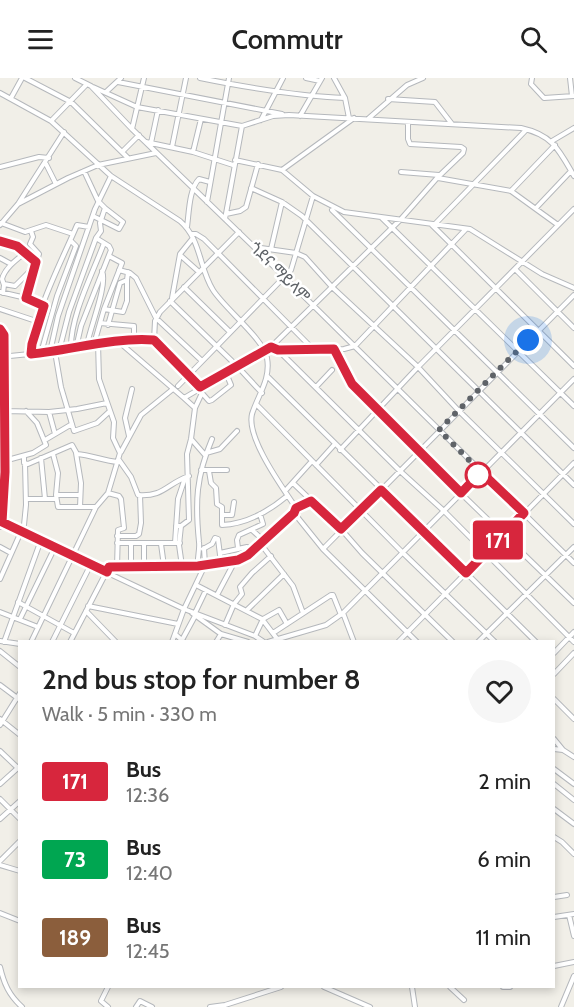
<!DOCTYPE html>
<html lang="en">
<head>
<meta charset="utf-8">
<style>
  body { margin:0; font-family:Cabin,"Noto Sans Ethiopic",sans-serif; background:#f6f6f6; color:#222; height:100vh; display:flex; flex-direction:column; font-size:22px; white-space:nowrap }
  * { box-sizing:border-box; margin:0 }
  p { font-size:20px; color:#767676 }
  .icon { flex:none; width:33px; height:33px; fill:none; stroke:currentColor; stroke-width:2; stroke-linecap:round; stroke-linejoin:round }
  .map { position:relative; flex:1; overflow:hidden }
  .details { position:absolute; left:18px; top:562px; width:537px; height:348px; display:flex; flex-direction:column; background:#fff; border-radius:0px; box-shadow:0 3px 9px #0003 }
  .details>* { flex:none }
  .badge { padding:0 12px; border-radius:4px; font-size:21px; line-height:39px }
  .you { position:absolute; width:30px; height:30px; margin:-15px; border:4px solid #fff; border-radius:50%; background:#1a73e8; box-shadow:0 0 0 9px #1a73e833 }
  .map>.badge { position:absolute; translate:-50% -50%; box-shadow:0 0 0 3px #fff }
  .round { display:grid; place-items:center; flex:none; width:63px; height:63px; border-radius:32px; background:#f6f6f6 }
  .head { display:flex; align-items:center; justify-content:space-between; height:102px; padding:0 24px }
  h1 { font-size:28px; font-weight:600; line-height:45px }
  ul { padding:0; list-style:none }
  li { display:flex; align-items:center; gap:18px; height:78px; padding:0 24px }
  li div { flex:1 }
  li b { display:block; font-size:22px }
  li em { font-style:normal }
  li .badge { min-width:66px; font-weight:700; text-align:center }
  header { display:flex; justify-content:space-between; align-items:center; height:78px; padding:0 24px; background:#fff; font-size:27px; font-weight:600 }
  .map>svg:first-child { display:block }
  .lines { fill:none; stroke-linecap:round; stroke-linejoin:round }
  .minor-casing { stroke:#b5b8bc; stroke-width:6 }
  .minor { stroke:#fff; stroke-width:4 }
  .line-casing { stroke:#fff; stroke-width:14 }
  .line { stroke:#d7263d; stroke-width:9 }
  .walk { stroke:#5f6368; stroke-width:6; stroke-dasharray:0 10.8 }
  .stop-dot { fill:#fff; stroke:#d7263d; stroke-width:3 }
  .labels { text-anchor:middle; dominant-baseline:central; stroke-width:5; stroke-linejoin:round; paint-order:stroke }
  .street-label { font-size:16px; fill:#5f6368; stroke:#fff }
</style>
</head>
<body>
<header><svg class="icon" aria-label="menu" viewBox="0 0 24 24"><path d="M4 6h16M4 12h16M4 18h16"/></svg>Commutr<svg class="icon" aria-label="search" viewBox="0 0 24 24"><circle cx="10" cy="10" r="6"/><path d="M15 15l6 6"/></svg></header>
<div class="map">
<svg width="574" height="929" viewBox="0 0 574 929">
  <rect width="100%" height="100%" fill="#f1efe8"/>
  <g class="lines">
    <!-- minor casing -->
    <g class="minor-casing">
      <path id="minor" d="M25 0 71 24 128 80
        M75 0 91 8 132 51 254 169 574 485
        M200 0C249 10 296 18 345 20
        M306 0 320 3
        M334 0 345 20 349 40
        M532 0 531 6 544 20 574 18
        M570 0 572 18
        M118 4 282 36
        M93 9 137 29 242 48 273 38 289 37 521 50C553 57 559 72 574 98
        M106 14 121 0
        M0 15 51 43 111 98 180 143C201 161 199 190 213 212 225 231 263 260 267 280 271 301 258 317 252 336 246 360 283 410 296 430
        M11 20 22 0
        M388 21 435 24 452 46
        M300 38 322 0
        M369 40 407 7 423 0
        M261 42 283 0
        M51 43 87 6
        M132 51 144 0
        M552 63 574 50
        M146 64 193 74 233 87
        M151 65 158 32
        M172 69 186 0
        M122 74 139 57
        M193 74 201 41
        M235 82 282 92 313 118 344 134 470 151 542 196 574 210
        M46 86 56 106
        M0 89 39 79 49 80
        M282 92 354 40
        M401 94 439 97
        M438 100 511 113 558 147
        M251 110 282 124 302 138 574 407
        M511 113 555 67
        M207 124 229 0
        M18 126 68 100 98 87 156 75
        M536 130 571 93
        M332 132 574 370
        M226 136 240 133 246 129 258 86
        M93 138 119 151 123 144 105 130
        M382 140 574 328
        M225 141 242 48
        M1 145 25 154 46 147 73 156
        M431 146 574 288
        M435 146 526 52
        M0 147 18 126 64 54
        M187 149C189 135 189 111 199 101L210 104
        M191 156H196L204 161 313 271
        M0 163 17 168 36 184
        M254 169 296 175 305 179 332 209 418 289 458 332 574 446
        M271 171 282 124
        M180 177 199 194
        M0 180 11 186
        M515 191 574 250
        M119 192 130 195 136 200 156 240 202 283
        M4 206 15 208 34 189
        M184 209 230 254
        M0 214 26 220 44 228
        M3 215 4 207 2 201C5 190 16 182 25 175
        M26 220 39 176 30 166 33 159 31 153
        M172 220 180 176 193 160
        M170 223 237 288 262 315
        M0 231 39 244
        M104 231 123 234 127 223V202
        M100 245 134 248V263
        M108 247 120 205 127 202 128 194
        M0 251 4 257 5 410 0 449
        M154 262 155 243 160 234 239 154
        M119 264 184 320 271 269 401 141 437 100 463 75 464 71 461 69 410 66 408 61V44
        M94 266 104 231 122 185 109 178
        M87 267C90 249 108 207 102 193
        M271 269 278 272 344 271 355 268 466 151
        M76 270 81 248 111 172 109 168 96 160
        M71 271C70 238 93 195 104 165
        M334 271 352 306 376 333 574 525
        M278 272 400 393 444 433 574 564
        M59 273 69 234 96 160 101 153 100 145 105 130 98 123 84 93
        M50 274 58 238 95 131 111 98
        M55 274 61 309 74 353 97 345 110 333
        M41 275 57 218 76 168 71 163
        M31 276C35 232 60 187 77 147L89 149
        M0 279 59 273 98 265 154 262 200 309
        M267 298 536 564
        M178 308 291 192 313 118
        M316 309 332 292
        M201 314 209 323 212 322 231 307 226 295
        M184 320 195 330
        M257 327 402 474 495 564
        M5 333 49 334 77 331 107 325
        M49 334 55 356
        M129 358 125 340 132 311
        M45 362 72 346
        M192 362 205 377
        M340 372 418 289 574 131
        M121 374 141 337 173 311
        M76 375 81 405 80 429
        M206 375 220 371 237 353
        M53 376 58 395 56 417 58 429H96
        M24 378V385L28 386 72 367 77 376C91 377 104 383 118 384
        M41 380 45 421
        M119 382 131 399 138 417C164 419 166 406 189 398
        M4 383 33 375 46 367 37 345 26 333
        M316 387 334 367
        M201 392H227
        M209 393 211 405 216 410 217 426 222 429V447C247 446 269 433 287 418
        M293 405 341 451 362 475 453 564
        M285 413 312 383
        M108 415 119 418 121 421 124 450 118 452 117 489
        M56 417H80
        M26 421H56
        M294 435 323 471 417 564
        M222 437H232L234 424
        M0 444 184 531 255 558 264 564
        M176 448H181L189 442 187 376 191 361 195 330 202 315
        M181 448 179 467 182 488
        M252 452 263 462
        M117 458H136L139 456 141 445 140 417
        M117 465H180
        M131 465V488
        M175 465 178 421 185 400
        M260 465 293 508 303 535
        M144 466V488
        M161 466 164 488
        M0 469 11 475
        M238 470 237 462 239 457 263 446 260 436
        M203 471 212 466 215 460 218 461 221 485
        M323 471 574 217
        M220 475 247 469 253 472
        M198 488C197 479 200 472 199 464 195 424 196 399 212 361
        M0 501 24 447 26 427 25 385
        M196 507 262 541 278 562
        M217 517 235 483
        M18 524 74 555
        M88 528 178 546
        M247 532 284 496
        M86 533 116 564
        M0 534 38 549
        M192 535 221 556 248 564
        M195 535 206 512
        M343 535 354 564
        M20 541 55 469
        M225 547 234 526 242 516 240 509 252 495 271 478
        M273 555 331 517H333L341 537
        M175 556 184 564
        M255 558 263 541 279 532 287 546
        M182 562 195 538
        M0 563 20 566
        M4 564 41 462
        M31 564 96 429 108 415 120 375 113 360 114 344 99 301 98 265
        M52 564 91 486
        M70 564 109 489C138 488 223 492 245 479 259 471 280 447 294 435L296 430 311 423
        M172 564 184 531 205 487 204 470
        M216 564 221 556
        M268 564 326 547 343 535 574 301
        M398 564 574 385
        M478 564 574 469
        M0 573 20 589
        M554 575 574 554
        M554 596 574 575
        M0 607 20 622
        M554 621 574 641
        M0 641 20 657
        M0 647 20 615
        M554 661 563 672
        M554 671 563 672 574 679
        M0 673 20 692
        M554 691 574 706
        M0 706 20 688
        M554 706 574 722
        M0 721 20 741
        M554 731 574 746
        M0 741 20 723
        M554 759 562 764 574 776
        M0 783 20 763
        M0 787 20 793
        M554 819 567 817
        M0 835 20 843
        M569 837 574 858
        M554 839 574 836
        M554 888 574 884
        M0 889C4 906 9 917 22 929
        M324 909 370 929
        M412 909 415 929
        M450 909 464 922
        M503 909H510
        M108 929 101 923 108 909
        M136 929 140 923 152 929
        M210 929 225 927 281 909
        M561 929 574 898"/>
    </g>
    <!-- minor -->
    <use href="#minor" class="minor"/>
  </g>
  <g class="lines">
    <!-- line casing -->
    <g class="line-casing">
      <path id="line" d="M0 163 17 168 36 184 26 220 44 228 32 266 31 276C72 272 113 259 154 262L200 309 271 269 278 272 334 271 352 306 461 415 481 394 524 435 466 495 381 412 341 451 311 423 296 430 294 435 248 477 238 482 198 488 109 489 107 494 2 444 5 394 4 257 0 251"/>
    </g>
    <!-- line -->
    <use href="#line" class="line"/>
    <!-- walk -->
    <path class="walk" d="M478 397 481 394 439 352 528 262"/>
  </g>
  <!-- markers -->
  <circle class="stop-dot" cx="478" cy="397" r="12"/>
  <g class="labels">
    <!-- street labels -->
    <g class="street-label">
      <text transform="translate(280 194) rotate(45)">ጎደና ማይላም</text>
    </g>
  </g>
</svg>
<div class="you" style="left:528px;top:262px"></div>
<b class="badge" style="left:498px;top:462px;background:#d7263d;color:#fff">171</b>
<section class="details">
<div class="head"><div><h1>2nd bus stop for number 8</h1><p>Walk · 5 min · 330 m</p></div><a class="round"><svg class="icon" aria-label="heart" viewBox="0 0 24 24"><path d="M12 20l-8-8c-3-5 5-10 8-4 3-6 11-1 8 4z"/></svg></a></div>
<ul>
<li><span class="badge" style="background:#d7263d;color:#fff">171</span><div><b>Bus</b><p>12:36</p></div><em>2 min</em></li>
<li><span class="badge" style="background:#00a651;color:#fff">73</span><div><b>Bus</b><p>12:40</p></div><em>6 min</em></li>
<li><span class="badge" style="background:#8b5e3c;color:#fff">189</span><div><b>Bus</b><p>12:45</p></div><em>11 min</em></li>
</ul>
</section>
</div>
</body>
</html>
